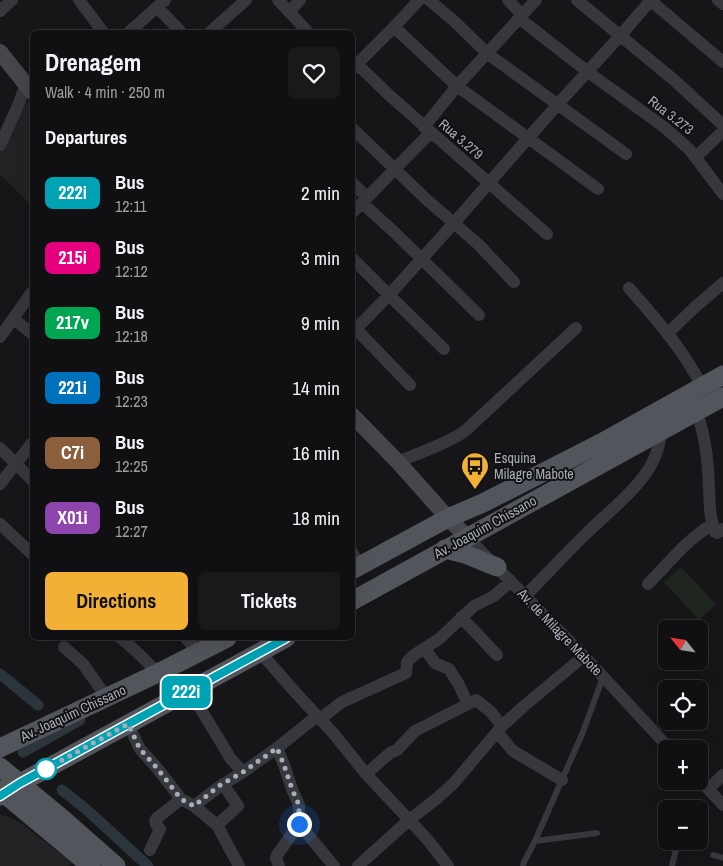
<!DOCTYPE html>
<html lang="en">
<head>
<meta charset="utf-8">
<style>
  body { margin:0; font-family:"Archivo Narrow",sans-serif; background:#19191b; color:#f1f3f6; height:100vh; display:flex; flex-direction:column; font-size:19px; white-space:nowrap }
  * { box-sizing:border-box; margin:0 }
  p { font-size:16px; color:#9c9d9f }
  .icon { flex:none; width:28px; height:28px; fill:none; stroke:currentColor; stroke-width:2; stroke-linecap:round; stroke-linejoin:round }
  .map { position:relative; flex:1; overflow:hidden }
  .side { position:absolute; left:30px; top:30px; width:325px; height:610px; display:flex; flex-direction:column; background:#101012; border-radius:8px; box-shadow:0 5px 20px #0002,0 0 0 1px #303032 }
  .side>* { flex:none }
  .badge { padding:0 10px; border-radius:8px; font-size:18px; line-height:32px }
  .needle { width:32px; rotate:300deg }
  .fabs { position:absolute; left:658px; top:620px; display:grid; gap:10px }
  .fabs a { display:grid; place-items:center; width:50px; height:50px; border-radius:8px; background:#101012; box-shadow:0 5px 20px #0002,0 0 0 1px #303032; font-size:25px }
  .you { position:absolute; width:25px; height:25px; margin:-12px; border:4px solid #fff; border-radius:50%; background:#1a73e8; box-shadow:0 0 0 8px #1a73e833 }
  .map>.badge { position:absolute; translate:-50% -50%; box-shadow:0 0 0 2px #fff }
  h2 { padding:0 15px; font-size:19px; line-height:45px }
  .round { display:grid; place-items:center; flex:none; width:52px; height:52px; border-radius:8px; background:#19191b }
  .headline { display:flex; align-items:center; justify-content:space-between; height:85px; padding:0 15px }
  h1 { font-size:24px; font-weight:800; line-height:38px }
  .primary-button { display:flex; gap:10px; margin-top:auto; padding:10px 15px }
  .primary-button a { flex:1; height:58px; border-radius:8px; background:#f2b134; color:#111; font-size:20px; font-weight:800; line-height:58px; text-align:center }
  .primary-button a+a { background:#19191b; color:#f1f3f6 }
  ul { padding:0; list-style:none }
  li { display:flex; align-items:center; gap:15px; height:65px; padding:0 15px }
  li div { flex:1 }
  li b { display:block; font-size:19px }
  li em { font-style:normal }
  li .badge { min-width:55px; font-weight:700; text-align:center }
  .map>svg:first-child { display:block }
  .built { fill:#222225 }
  .grass { fill:#1e261f }
  .lines { fill:none; stroke-linecap:round; stroke-linejoin:round }
  .canal { stroke:#2c353c; stroke-width:11 }
  .lane { stroke:#37383d; stroke-width:6 }
  .street { stroke:#37383d; stroke-width:12 }
  .secondary { stroke:#45474d; stroke-width:16 }
  .primary { stroke:#53555c; stroke-width:19 }
  .line-casing { stroke:#fff; stroke-width:11 }
  .line { stroke:#00a3b4; stroke-width:8 }
  .walk { stroke:#a8adb8; stroke-width:5; stroke-dasharray:0 9 }
  .stop-dot { fill:#fff; stroke:#00a3b4; stroke-width:2.5 }
  .labels { text-anchor:middle; dominant-baseline:central; stroke-width:4; stroke-linejoin:round; paint-order:stroke }
  .street-label { font-size:14px; fill:#a8adb8; stroke:#111113 }
  .poi-label { font-size:14px; fill:#a8adb8; stroke:#111113; text-anchor:start }
</style>
</head>
<body>
<div class="map">
<svg width="723" height="866" viewBox="0 0 723 866">
  <rect width="100%" height="100%" fill="#161618"/>
  <!-- built -->
  <path class="built" d="M24 98 32 106V206L0 174V152Z
    M0 815 12 818 23 825 73 863 68 866H0Z"/>
  <!-- grass -->
  <path class="grass" d="M681 567 716 604 699 620 664 582Z"/>
  <g class="lines">
    <!-- canal -->
    <path class="canal" d="M0 674 38 705
      M23 752 80 720
      M62 790 87 810 148 866"/>
    <!-- lane -->
    <path class="lane" d="M662 820 666 823
      M535 841 597 833
      M713 855 723 858
      M523 866 524 862 535 841 583 732 603 677
      M672 866 678 841"/>
    <!-- street -->
    <path class="street" d="M79 0 103 32
      M278 0 308 32
      M429 0 454 21 488 54 626 154
      M508 0 522 15
      M577 0 674 80 723 125
      M650 0 723 62
      M718 0 723 4
      M157 7 181 32
      M0 11 12 0
      M289 12 300 0
      M519 18 588 72 664 127 689 149 723 194
      M394 27 457 86 598 189
      M129 32 165 0
      M210 32 246 0
      M357 64 389 95 547 234
      M352 69 394 27 419 0
      M424 127 457 86 536 0
      M352 128 426 199 478 244 514 282
      M0 145 17 108 26 84
      M696 157 723 131
      M352 183 367 197
      M362 203 392 230 479 315
      M352 213 431 132
      M352 258 389 295 444 349
      M629 288C656 319 684 350 702 387
      M14 319 32 334
      M352 325 410 385
      M352 333 389 295 454 223 558 104 620 36 651 0
      M667 334 694 308 723 283
      M0 337 32 292
      M696 411C706 436 708 463 709 489 710 506 709 515 715 532L717 533 723 529
      M0 448 32 480
      M398 462C420 452 445 445 465 431L576 328
      M0 484 32 443
      M0 524 32 554
      M467 537 584 656 670 749
      M352 552 360 566
      M648 584C669 563 687 539 713 524
      M525 596C547 574 568 551 590 530 609 512 637 489 650 467 657 455 660 444 661 431
      M461 617 497 655
      M121 638 138 653 158 673
      M186 638 198 652
      M64 647 83 664 107 698
      M425 649 435 663 449 669 458 683 468 704
      M260 652 295 692 334 734 366 774 427 839 448 866
      M189 690 231 759 243 772
      M317 716 277 748 284 765 292 789 299 805V824L334 866
      M320 719 342 702 406 673 407 662 414 655 439 639 474 606 494 596 511 581
      M128 724 140 749 157 768 181 799 194 806
      M497 732 513 751 562 780
      M366 774 390 753 397 750 415 731 476 700 490 711 502 726
      M699 779 723 805
      M708 789 723 775
      M217 825 238 806 223 784
      M150 850 160 829C157 826 154 823 156 819L181 799
      M239 866 217 825 194 806 219 787 243 772 277 748
      M279 866 276 858 277 855 299 824
      M358 866 409 820 435 800 454 783 502 726 524 706 584 656"/>
    <!-- secondary -->
    <path class="secondary" d="M0 52 32 92
      M352 415 398 462 448 518 467 537"/>
    <!-- primary -->
    <path class="primary" d="M445 549 465 554 497 567
      M352 570 448 518 483 503 601 443 723 375
      M352 601 723 397
      M0 748 158 673 227 638
      M0 767 58 815 116 866
      M0 790 91 866
      M0 796 20 783 286 638"/>
  </g>
  <g class="lines">
    <!-- line casing -->
    <g class="line-casing">
      <path id="line" d="M0 796 20 783 286 638"/>
    </g>
    <!-- line -->
    <use href="#line" class="line"/>
    <!-- walk -->
    <path class="walk" d="M46 769 128 724 140 749 157 768 181 799 194 806 219 786 243 772 277 748 284 765 292 789 299 805V824"/>
  </g>
  <!-- icons -->
  <defs>
    <g id="bus-pin" transform="scale(1.4375)"><path d="M0 17L-7.5 6A9.5 9.5 0 1 1 7.5 6Z" fill="#f2b134" stroke="#111113"/><path d="M-5-6H5V4H4V6H2V4H-2V6H-4V4H-5ZM-3.5-4V0h7V-4ZM-3.5 1.2v1.5H-2V1.2ZM2 1.2v1.5H3.5V1.2Z" fill="#111"/></g>
  </defs>
  <g fill-rule="evenodd">
    <use href="#bus-pin" x="475" y="466"/>
  </g>
  <!-- markers -->
  <circle class="stop-dot" cx="46" cy="769" r="10"/>
  <g class="labels">
    <!-- street labels -->
    <g class="street-label">
      <text transform="translate(671 115) rotate(38)">Rua 3.273</text>
      <text transform="translate(461 139) rotate(41)">Rua 3.279</text>
      <text transform="translate(485 527) rotate(-29)">Av. Joaquim Chissano</text>
      <text transform="translate(560 632) rotate(46)">Av. de Milagre Mabote</text>
      <text transform="translate(73 713) rotate(-25)">Av. Joaquim Chissano</text>
    </g>
    <!-- poi labels -->
    <g class="poi-label">
      <text x="494" y="458">Esquina<tspan x="494" dy="16">Milagre Mabote</tspan></text>
    </g>
  </g>
</svg>
<div class="fabs">
<a><svg class="needle" viewBox="-14 -14 28 28"><path d="M0-13l5 13h-10z" fill="#e53935"/><path d="M0 13l5-13h-10z" fill="#9c9d9f"/></svg></a>
<a><svg class="icon" aria-label="locate" viewBox="0 0 24 24"><circle cx="12" cy="12" r="6"/><path d="M12 2v4M12 18v4M2 12h4M18 12h4"/></svg></a>
<a>+</a>
<a>−</a>
</div>
<div class="you" style="left:299px;top:824px"></div>
<b class="badge" style="left:186px;top:692px;background:#00a3b4;color:#fff">222i</b>
<section class="side">
<div class="headline"><div><h1>Drenagem</h1><p>Walk · 4 min · 250 m</p></div><a class="round"><svg class="icon" aria-label="heart" viewBox="0 0 24 24"><path d="M12 20l-8-8c-3-5 5-10 8-4 3-6 11-1 8 4z"/></svg></a></div>
<h2>Departures</h2>
<ul>
<li><span class="badge" style="background:#00a3b4;color:#fff">222i</span><div><b>Bus</b><p>12:11</p></div><em>2 min</em></li>
<li><span class="badge" style="background:#e6007e;color:#fff">215i</span><div><b>Bus</b><p>12:12</p></div><em>3 min</em></li>
<li><span class="badge" style="background:#00a651;color:#fff">217v</span><div><b>Bus</b><p>12:18</p></div><em>9 min</em></li>
<li><span class="badge" style="background:#0072bc;color:#fff">221i</span><div><b>Bus</b><p>12:23</p></div><em>14 min</em></li>
<li><span class="badge" style="background:#8b5e3c;color:#fff">C7i</span><div><b>Bus</b><p>12:25</p></div><em>16 min</em></li>
<li><span class="badge" style="background:#8e44ad;color:#fff">X01i</span><div><b>Bus</b><p>12:27</p></div><em>18 min</em></li>
</ul>
<div class="primary-button"><a>Directions</a><a>Tickets</a></div>
</section>
</div>
</body>
</html>
